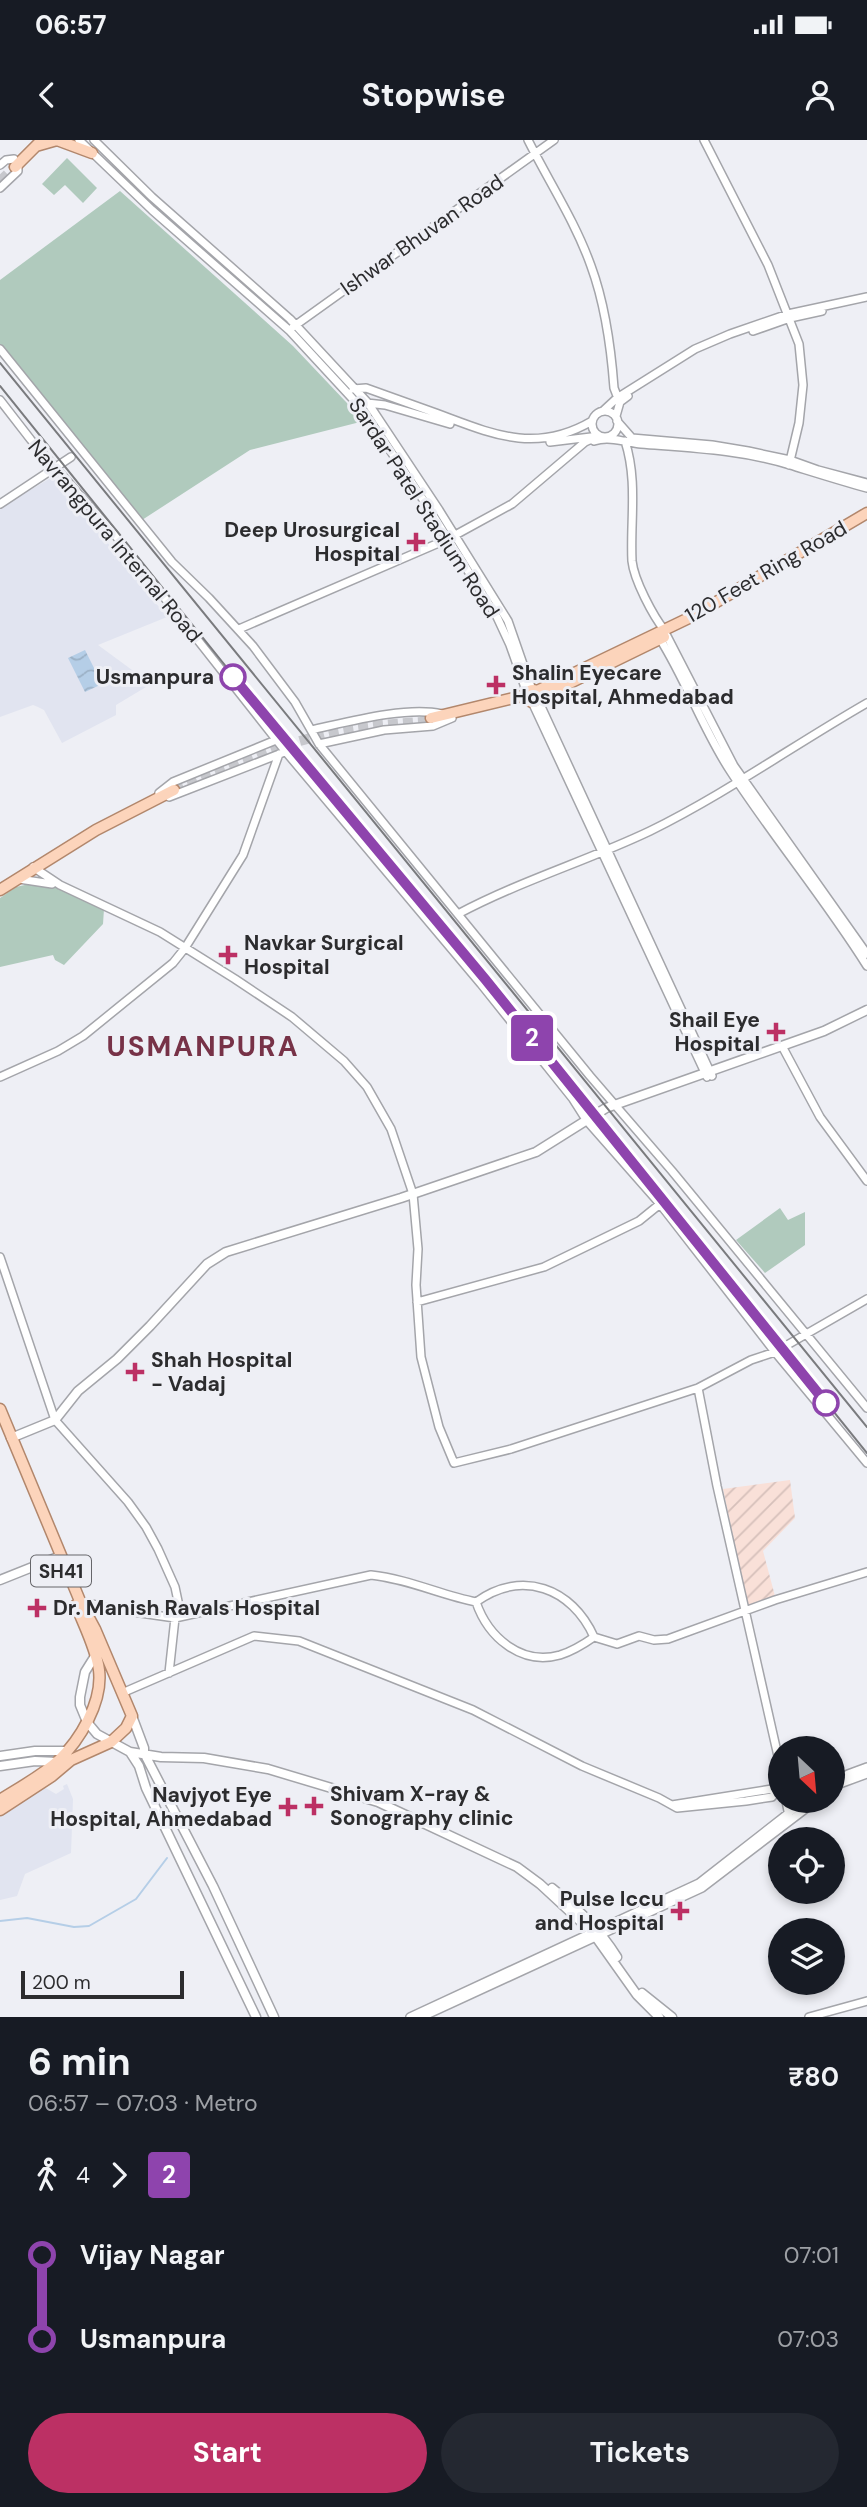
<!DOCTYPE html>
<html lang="en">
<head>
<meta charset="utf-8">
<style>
  body { margin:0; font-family:"DM Sans",sans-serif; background:#242831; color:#f1f3f6; height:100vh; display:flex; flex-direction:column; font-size:26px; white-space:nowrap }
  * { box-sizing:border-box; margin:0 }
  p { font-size:23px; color:#9ea1a6 }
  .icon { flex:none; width:38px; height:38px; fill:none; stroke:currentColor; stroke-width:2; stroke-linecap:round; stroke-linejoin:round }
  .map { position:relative; height:1877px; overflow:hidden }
  .drawer { display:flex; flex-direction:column; background:#171b24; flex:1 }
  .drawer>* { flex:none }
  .badge { padding:0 14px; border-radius:5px; font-size:24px; line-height:46px }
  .needle { width:46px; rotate:154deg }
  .fabs { position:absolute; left:768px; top:1596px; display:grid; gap:14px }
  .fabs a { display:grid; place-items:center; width:77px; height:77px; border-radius:50%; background:#171b24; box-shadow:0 4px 10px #0003; font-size:35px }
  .scale { position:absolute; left:21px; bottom:18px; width:163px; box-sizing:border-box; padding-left:7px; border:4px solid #2c2c2e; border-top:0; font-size:19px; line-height:24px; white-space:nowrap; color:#2c2c2e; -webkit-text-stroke:5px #eeeff5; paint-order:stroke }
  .map>.badge { position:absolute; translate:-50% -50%; box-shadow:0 0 0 4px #fff }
  .legs { display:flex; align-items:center; gap:10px; height:77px; padding:0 28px; font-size:23px }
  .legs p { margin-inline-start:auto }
  .overview { display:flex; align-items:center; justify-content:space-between; height:119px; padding:0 28px }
  h1 { font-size:38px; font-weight:700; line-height:52px }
  .action { display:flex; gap:14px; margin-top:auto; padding:14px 28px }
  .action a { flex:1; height:80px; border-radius:42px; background:#bc3064; color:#fff; font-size:28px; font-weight:700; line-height:80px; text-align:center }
  .action a+a { background:#242831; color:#f1f3f6 }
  ul { padding:0 28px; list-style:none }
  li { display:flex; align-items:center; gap:24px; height:84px; font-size:26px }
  li i { display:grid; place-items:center; width:10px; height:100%; margin:0 9px; background:currentColor }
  li i::after { content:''; width:18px; height:18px; margin:-9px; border:5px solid; border-radius:50%; background:#171b24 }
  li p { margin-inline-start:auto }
  li:first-child i { background:linear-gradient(#0000 50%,currentColor 0) }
  li:last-child i { background:linear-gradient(currentColor 50%,#0000 0) }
  .status { display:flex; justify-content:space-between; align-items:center; height:49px; padding:0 35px; background:#171b24; direction:ltr }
  .status svg { height:19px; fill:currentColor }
  header { display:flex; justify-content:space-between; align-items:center; height:91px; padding:0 28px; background:#171b24; font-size:32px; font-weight:700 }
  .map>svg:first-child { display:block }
  .built { fill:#e1e4f0 }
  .industrial { fill:url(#industrial-furrows) }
  .green { fill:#b0cabd }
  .water { fill:url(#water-waves) }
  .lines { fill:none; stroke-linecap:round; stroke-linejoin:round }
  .stream { stroke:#b5cee7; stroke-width:2 }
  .primary-tunnel { stroke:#c7c8cd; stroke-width:10; stroke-dasharray:10 5; stroke-linecap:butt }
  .tertiary-casing { stroke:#a4a5aa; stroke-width:10 }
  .secondary-casing { stroke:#a4a5aa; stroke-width:11 }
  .primary-casing { stroke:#b2876c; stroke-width:13 }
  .tertiary { stroke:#fff; stroke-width:7 }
  .secondary { stroke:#fff; stroke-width:8 }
  .primary { stroke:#fcd4bb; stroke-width:10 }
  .rail { stroke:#7a7b7e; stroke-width:2 }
  .line-1-casing { stroke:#fff; stroke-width:16 }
  .line-1 { stroke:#8e44ad; stroke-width:10 }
  .poi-dot { fill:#bc3064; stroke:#eeeff5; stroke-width:2.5 }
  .stop-1-dot { fill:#fff; stroke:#8e44ad; stroke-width:3.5 }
  .labels { text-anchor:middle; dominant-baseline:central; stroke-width:6; stroke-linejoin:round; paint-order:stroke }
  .shield { fill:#eeeff5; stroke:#66666a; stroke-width:2 }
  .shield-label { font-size:19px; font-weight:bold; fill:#2c2c2e }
  .street-label { font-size:21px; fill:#2c2c2e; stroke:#eeeff5 }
  .poi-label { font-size:21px; font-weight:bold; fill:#2c2c2e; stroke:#eeeff5; text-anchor:start }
  .stop-label { font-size:21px; font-weight:bold; fill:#2c2c2e; stroke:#eeeff5; text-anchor:end }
  .district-label { font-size:28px; font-weight:bold; letter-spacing:2px; fill:#773247; stroke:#eeeff5 }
</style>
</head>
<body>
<div class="status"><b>06:57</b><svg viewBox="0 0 49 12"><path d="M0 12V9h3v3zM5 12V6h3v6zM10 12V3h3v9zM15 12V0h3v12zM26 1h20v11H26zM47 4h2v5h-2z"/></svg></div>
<header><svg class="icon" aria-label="back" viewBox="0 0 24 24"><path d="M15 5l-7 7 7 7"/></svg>Stopwise<svg class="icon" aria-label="person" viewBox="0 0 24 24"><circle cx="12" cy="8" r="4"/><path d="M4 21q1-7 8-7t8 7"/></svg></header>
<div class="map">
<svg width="867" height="1877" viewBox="0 0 867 1877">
  <defs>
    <pattern id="industrial-furrows" width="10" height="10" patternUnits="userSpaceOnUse" patternTransform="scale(1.75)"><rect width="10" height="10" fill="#f9e0d8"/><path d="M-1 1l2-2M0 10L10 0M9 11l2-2" fill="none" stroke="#d6c0ba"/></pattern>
    <pattern id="water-waves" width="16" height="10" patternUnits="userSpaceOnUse" patternTransform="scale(1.75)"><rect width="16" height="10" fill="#b5cee7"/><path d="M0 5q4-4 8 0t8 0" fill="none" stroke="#9cb1c6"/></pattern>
  </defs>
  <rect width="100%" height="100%" fill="#eeeff5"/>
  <!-- built -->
  <path class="built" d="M54 336 167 477 98 505 151 544 116 565V575L62 603 44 570 38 567 33 565 0 577V368Z
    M67 1644 73 1659 71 1713 25 1734 17 1756 0 1760V1675L44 1647 56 1654 64 1649 63 1646Z"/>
  <!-- industrial -->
  <path class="industrial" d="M790 1340 795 1378 763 1411 775 1456 748 1468 723 1349Z"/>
  <!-- green -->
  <path class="green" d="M67 18 97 48 83 63 65 45 54 55 42 44Z
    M120 51 293 206 364 281 250 310 142 380 0 206V140Z
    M29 744 58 748 104 769 103 784 64 825 55 820 53 815 0 827V758L16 747Z
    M780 1068 788 1080 805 1072V1105L765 1133 736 1100Z"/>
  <!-- water -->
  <path class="water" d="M85 510 102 544 85 552 68 518Z"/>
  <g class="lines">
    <!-- stream -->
    <path class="stream" d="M0 1781 27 1778 74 1787 89 1786 136 1759 167 1718"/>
    <!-- primary-tunnel -->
    <path class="primary-tunnel" d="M0 41 15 27
      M174 650C223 630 273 607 325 594 362 586 400 583 437 581"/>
    <!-- tertiary casing -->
    <g class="tertiary-casing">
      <path id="tertiary" d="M79 0 152 70 290 191 363 270 424 361 497 477 510 505 527 553
        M94 0 152 57 290 179 368 263 439 370 508 481 532 550
        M528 0C549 42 575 81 591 126 605 164 611 207 614 248L619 261
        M704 0 768 125 799 204 803 245 799 283 789 325
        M0 25 6 20 14 19
        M0 48 18 31V24
        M293 187 554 0
        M753 191 790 178 822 171
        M0 209 172 422 209 458 253 506 295 562 319 604 590 936 672 1031 867 1268
        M353 249 366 248C388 256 411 264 433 272 490 293 534 315 592 281
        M0 260 31 300 115 395 286 612 481 844 573 959 587 981 660 1064 775 1212 867 1323
        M367 263 385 265 450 284
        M603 271 617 258 695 209 730 194 788 174 867 157
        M592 284a13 13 0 1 1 26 0a13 13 0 1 1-26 0Z
        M616 276 620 262 628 256
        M617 281 632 298 712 305 748 311 790 320 818 330 867 343
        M594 301C609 296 625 302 641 304 691 308 742 310 790 325 816 333 841 341 867 348
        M625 301C638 341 630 381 632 421 634 440 653 476 665 491
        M550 302 591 297
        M0 364 71 317
        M239 489 448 399 512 364 585 302 598 296
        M667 496 734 626 867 814
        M660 499C687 542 703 590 731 632 774 698 825 759 867 826
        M538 560 712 936
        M532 562 707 937
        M311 590C348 582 406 566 442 574
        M319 604 384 590 433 586 452 578
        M159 653 173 642 276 600
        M169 657 282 613
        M33 727 60 745 160 792 235 839 292 877 344 921 367 947 391 989 413 1054 418 1109 416 1145 421 1217 439 1287 454 1323 511 1309 698 1248 751 1220 775 1212 867 1159
        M19 739 52 744
        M458 774C520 741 587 721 650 691 725 654 794 605 867 563
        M782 906 820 977 867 1041
        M0 937 58 911 83 896 173 823 185 808 243 715 279 614
        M0 1117 55 1280 128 1362 146 1387 158 1409 175 1447 179 1466 175 1478 169 1533
        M417 1162 544 1127 639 1081 660 1064
        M698 1248 717 1346 780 1625
        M80 1461 113 1469 175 1478 371 1435C408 1439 441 1455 476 1462 522 1429 572 1448 594 1497L617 1504 639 1496 654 1500 668 1499 775 1460 867 1432
        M476 1462C488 1497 521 1526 560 1515 573 1511 584 1504 594 1497
        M122 1553 254 1496 299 1501 473 1570 582 1626 659 1658 677 1668 746 1661 772 1657 777 1651
        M835 1641 848 1634 867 1627
        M837 1645 867 1634
        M786 1661 789 1676
        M672 1665 772 1649 778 1651
        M410 1877 699 1743 804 1661
        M422 1877 702 1748 816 1661
        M809 1877 867 1861"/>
    </g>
    <!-- secondary casing -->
    <g class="secondary-casing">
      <path id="secondary" d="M11 1298 55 1280 78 1251 117 1219 150 1186 207 1124 226 1112 401 1058 536 1012 606 968 824 891 867 870
        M0 1440 55 1418
        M95 1516 85 1532 80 1557V1565L87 1582 97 1594 130 1612 161 1617 204 1618 268 1629 378 1662 517 1727 540 1744 593 1793 637 1855 659 1877
        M132 1576 144 1608V1613L213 1746 274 1877
        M130 1612 139 1626 146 1648 256 1877
        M0 1616 35 1611H67
        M0 1626 35 1621 58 1622
        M552 1748C578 1769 599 1788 617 1817
        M642 1853 672 1877"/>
    </g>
    <!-- primary casing -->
    <g class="primary-casing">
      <path id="primary" d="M36 6 57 0 92 13
        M15 27 39 3
        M527 556a6 6 0 1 1 12 0a6 6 0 1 1-12 0Z
        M537 551 691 477 867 373
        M539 558 664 497
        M431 578 526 555
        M0 750 96 690 174 650
        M0 1269 80 1461 95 1489 132 1576 126 1588 111 1602 71 1620 52 1636 0 1670
        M0 1660C19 1648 41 1636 58 1621 80 1600 103 1562 99 1530 96 1508 84 1486 76 1465"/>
    </g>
    <!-- tertiary -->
    <use href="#tertiary" class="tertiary"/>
    <!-- secondary -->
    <use href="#secondary" class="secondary"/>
    <!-- primary -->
    <use href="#primary" class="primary"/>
    <!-- rail -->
    <path class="rail" d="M0 223 867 1287
      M0 246 315 637 373 702 485 839 867 1313"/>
  </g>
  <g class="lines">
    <!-- line-1 casing -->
    <g class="line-1-casing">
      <path id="line-1" d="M233 537 485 839 826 1263"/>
    </g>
    <!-- line-1 -->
    <use href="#line-1" class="line-1"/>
  </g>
  <!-- markers -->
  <g class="poi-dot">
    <path d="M412.5 391.5h7v7h7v7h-7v7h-7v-7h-7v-7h7z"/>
    <path d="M492.5 534.5h7v7h7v7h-7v7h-7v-7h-7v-7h7z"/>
    <path d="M224.5 804.5h7v7h7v7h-7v7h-7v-7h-7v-7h7z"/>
    <path d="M772.5 881.5h7v7h7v7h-7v7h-7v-7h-7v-7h7z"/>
    <path d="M131.5 1221.5h7v7h7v7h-7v7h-7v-7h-7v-7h7z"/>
    <path d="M33.5 1457.5h7v7h7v7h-7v7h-7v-7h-7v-7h7z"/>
    <path d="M310.5 1655.5h7v7h7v7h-7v7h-7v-7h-7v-7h7z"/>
    <path d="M284.5 1656.5h7v7h7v7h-7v7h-7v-7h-7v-7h7z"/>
    <path d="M676.5 1760.5h7v7h7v7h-7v7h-7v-7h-7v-7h7z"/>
  </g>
  <g class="stop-1-dot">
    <circle cx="233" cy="537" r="12"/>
    <circle cx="826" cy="1263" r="12"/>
  </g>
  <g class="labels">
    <!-- shield labels -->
    <rect class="shield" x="31" y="1415.5" width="60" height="31" rx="5"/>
    <g class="shield-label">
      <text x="61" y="1431">SH41</text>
    </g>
    <!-- street labels -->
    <g class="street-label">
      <text transform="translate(422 95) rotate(-35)">Ishwar Bhuvan Road</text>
      <text transform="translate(424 368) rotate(57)">Sardar Patel Stadium Road</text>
      <text transform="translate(115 401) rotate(50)">Navrangpura Internal Road</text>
      <text transform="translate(766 432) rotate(-30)">120 Feet Ring Road</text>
    </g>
    <!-- poi labels -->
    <g class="poi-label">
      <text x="400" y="390" text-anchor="end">Deep Urosurgical<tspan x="400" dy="24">Hospital</tspan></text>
      <text x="512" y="533">Shalin Eyecare<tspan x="512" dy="24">Hospital, Ahmedabad</tspan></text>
      <text x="244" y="803">Navkar Surgical<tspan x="244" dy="24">Hospital</tspan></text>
      <text x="760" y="880" text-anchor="end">Shail Eye<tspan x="760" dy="24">Hospital</tspan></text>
      <text x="151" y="1220">Shah Hospital<tspan x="151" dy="24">- Vadaj</tspan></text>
      <text x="53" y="1468">Dr. Manish Ravals Hospital</text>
      <text x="330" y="1654">Shivam X-ray &amp;<tspan x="330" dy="24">Sonography clinic</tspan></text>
      <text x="272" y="1655" text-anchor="end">Navjyot Eye<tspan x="272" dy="24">Hospital, Ahmedabad</tspan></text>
      <text x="664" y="1759" text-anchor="end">Pulse Iccu<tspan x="664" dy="24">and Hospital</tspan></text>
    </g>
    <!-- stop labels -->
    <g class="stop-label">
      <text x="214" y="537">Usmanpura</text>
    </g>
    <!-- district labels -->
    <g class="district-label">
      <text x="203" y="906">USMANPURA</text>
    </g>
  </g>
</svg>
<div class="fabs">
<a><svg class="needle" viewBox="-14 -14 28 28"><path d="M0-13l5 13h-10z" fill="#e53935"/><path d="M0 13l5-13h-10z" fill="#9ea1a6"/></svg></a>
<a><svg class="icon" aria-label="locate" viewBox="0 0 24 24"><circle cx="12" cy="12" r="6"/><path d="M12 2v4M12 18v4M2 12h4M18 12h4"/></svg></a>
<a><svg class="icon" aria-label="layers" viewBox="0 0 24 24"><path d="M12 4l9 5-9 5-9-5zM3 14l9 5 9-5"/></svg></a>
</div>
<div class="scale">200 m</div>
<b class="badge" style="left:532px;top:898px;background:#8e44ad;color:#fff">2</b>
</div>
<section class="drawer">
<div class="overview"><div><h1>6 min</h1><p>06:57 – 07:03 · Metro</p></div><b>₹80</b></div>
<div class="legs"><svg class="icon" aria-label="walk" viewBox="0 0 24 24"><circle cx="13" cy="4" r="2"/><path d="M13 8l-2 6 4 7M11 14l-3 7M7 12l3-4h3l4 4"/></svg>4<svg class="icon" aria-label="forward" viewBox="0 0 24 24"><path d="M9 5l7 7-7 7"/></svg><b class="badge" style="background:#8e44ad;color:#fff">2</b></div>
<ul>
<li><i style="color:#8e44ad"></i><b>Vijay Nagar</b><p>07:01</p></li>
<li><i style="color:#8e44ad"></i><b>Usmanpura</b><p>07:03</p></li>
</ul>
<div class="action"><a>Start</a><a>Tickets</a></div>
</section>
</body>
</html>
